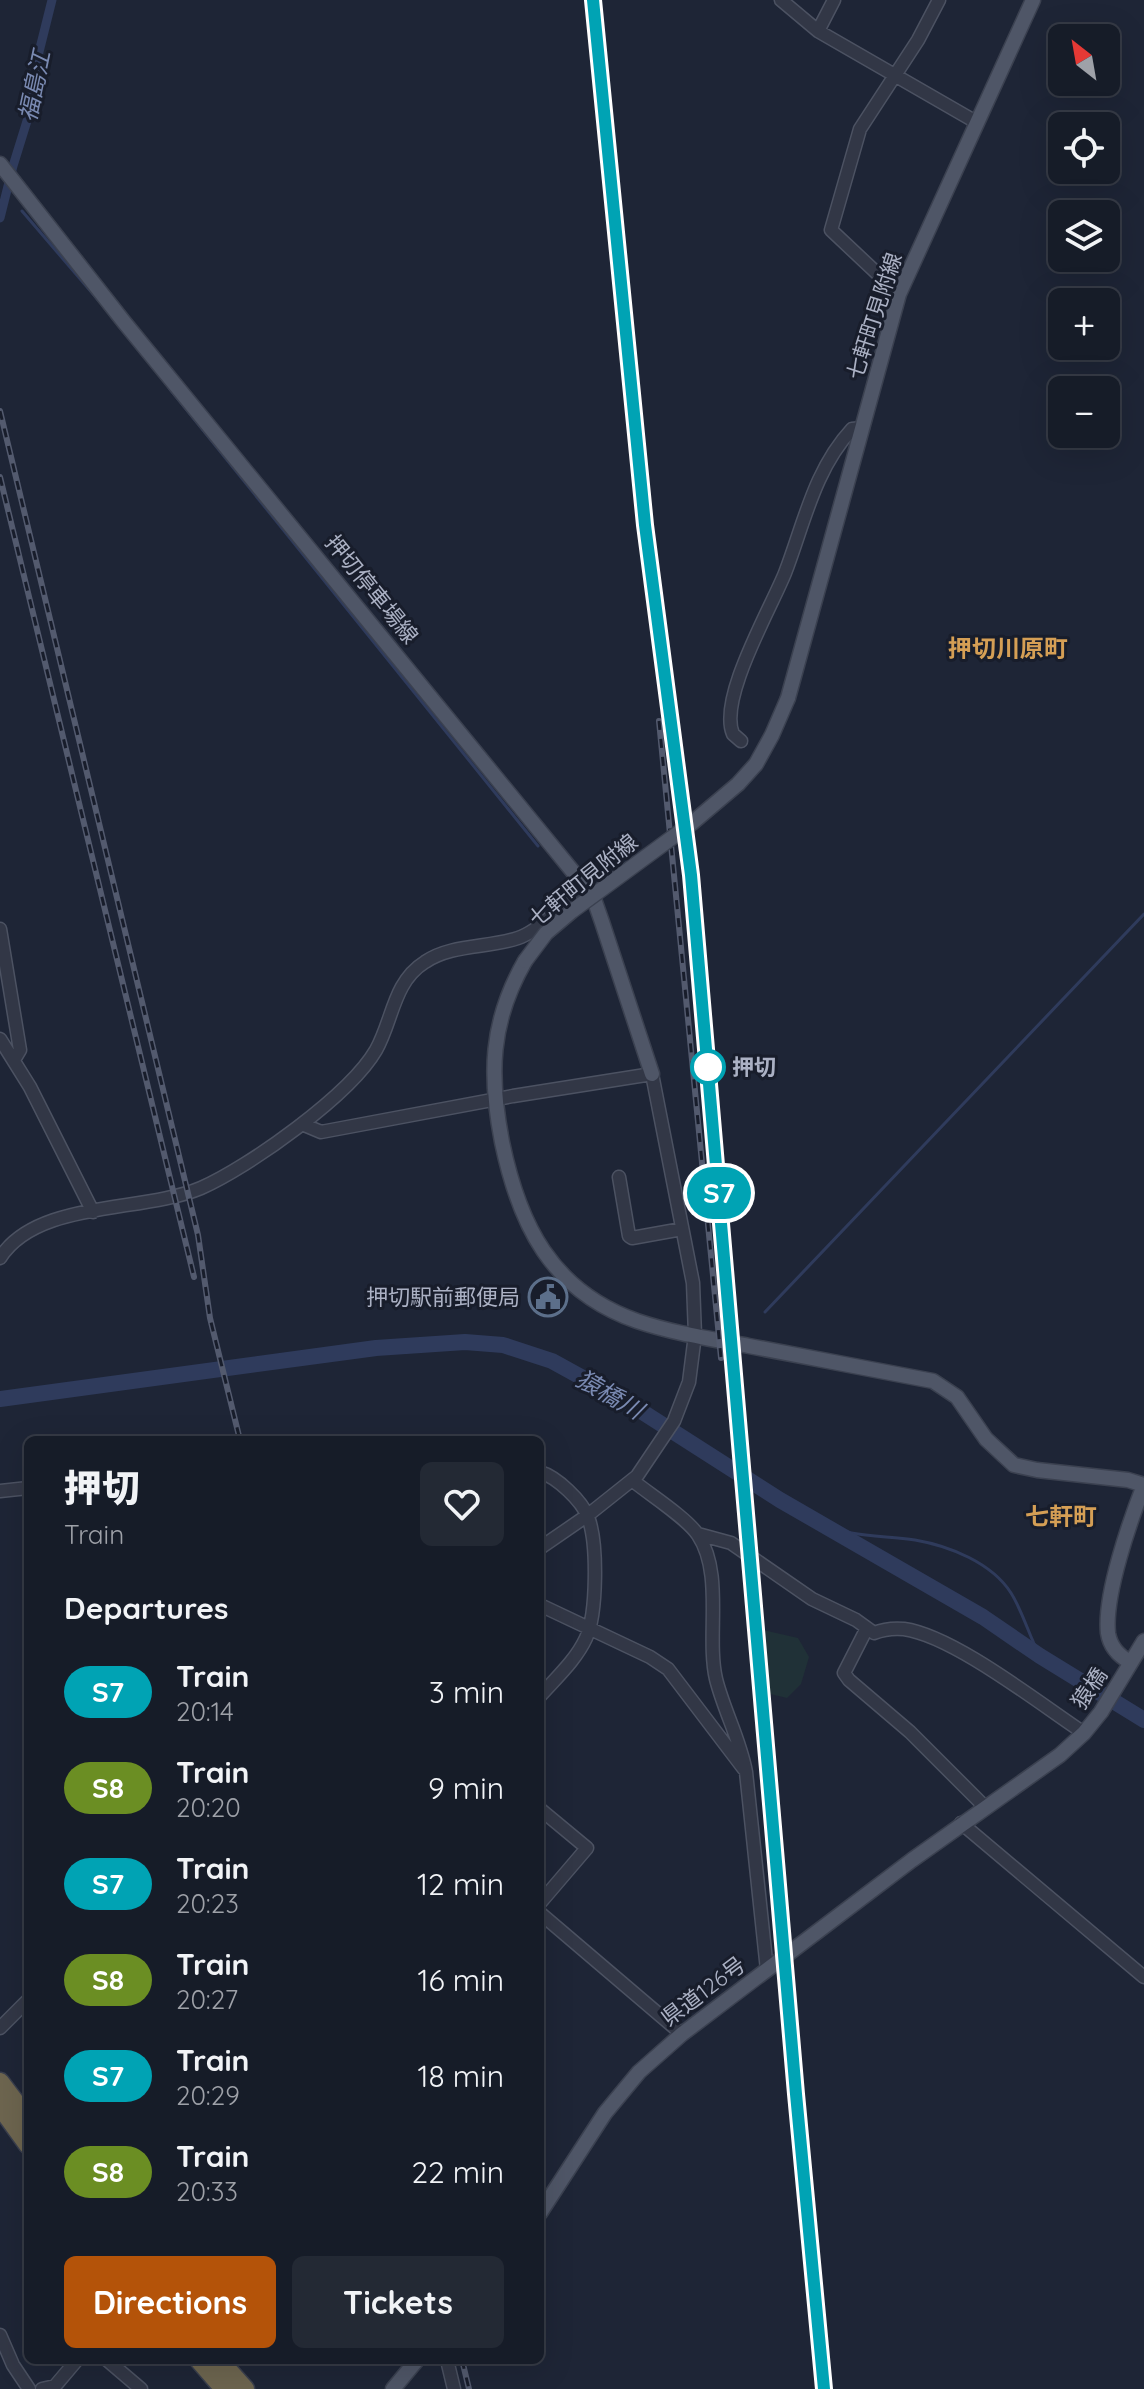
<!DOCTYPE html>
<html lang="en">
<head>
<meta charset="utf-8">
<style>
  body { margin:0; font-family:Quicksand,"Noto Sans JP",sans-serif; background:#232934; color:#f1f3f6; height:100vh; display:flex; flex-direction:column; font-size:30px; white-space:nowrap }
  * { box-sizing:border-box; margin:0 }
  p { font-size:26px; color:#9ea1a8 }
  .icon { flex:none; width:44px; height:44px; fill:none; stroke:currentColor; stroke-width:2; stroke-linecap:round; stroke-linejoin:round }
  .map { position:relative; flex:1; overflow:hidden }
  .sheet { position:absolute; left:24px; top:1436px; width:520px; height:928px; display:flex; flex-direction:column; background:#161c28; border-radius:12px; box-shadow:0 8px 32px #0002,0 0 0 2px #353a45 }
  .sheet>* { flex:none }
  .badge { padding:0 16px; border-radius:26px; font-size:28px; line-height:52px }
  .needle { width:52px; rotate:329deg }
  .controls { position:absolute; left:1048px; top:24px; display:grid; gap:16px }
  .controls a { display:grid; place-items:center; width:72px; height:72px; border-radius:12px; background:#161c28; box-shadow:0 8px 32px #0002,0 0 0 2px #353a45; font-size:40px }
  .map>.badge { position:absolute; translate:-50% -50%; box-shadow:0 0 0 4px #fff }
  h2 { padding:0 40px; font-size:30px; line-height:72px }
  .round { display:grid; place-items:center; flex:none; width:84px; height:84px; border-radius:12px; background:#232934 }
  .head { display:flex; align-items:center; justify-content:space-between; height:136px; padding:0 40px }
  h1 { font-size:38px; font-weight:800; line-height:60px }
  .cta { display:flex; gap:16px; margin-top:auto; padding:16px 40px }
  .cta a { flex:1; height:92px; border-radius:12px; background:#b45309; color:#fff; font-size:32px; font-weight:800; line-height:92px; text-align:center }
  .cta a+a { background:#232934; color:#f1f3f6 }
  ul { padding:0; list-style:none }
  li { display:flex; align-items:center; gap:24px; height:96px; padding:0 40px }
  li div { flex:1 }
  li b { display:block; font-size:30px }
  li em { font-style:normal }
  li .badge { min-width:88px; font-weight:700; text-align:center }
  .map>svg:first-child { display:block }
  .green { fill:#203137 }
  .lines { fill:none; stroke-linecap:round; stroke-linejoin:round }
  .stream { stroke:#2f3b5c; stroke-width:3 }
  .canal { stroke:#2f3b5c; stroke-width:9 }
  .river { stroke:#2f3b5c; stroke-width:16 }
  .minor-casing { stroke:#4c5262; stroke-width:15 }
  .major-casing { stroke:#3b4150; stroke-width:17 }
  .highway-casing { stroke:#3a3f4e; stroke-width:21 }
  .minor { stroke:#323746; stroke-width:12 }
  .major { stroke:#4f5667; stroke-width:14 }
  .highway { stroke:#6d654f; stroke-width:18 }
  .rail-casing { stroke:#535a6e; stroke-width:6 }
  .rail { stroke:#181d2b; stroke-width:3; stroke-dasharray:9; stroke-linecap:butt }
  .major-bridge-casing { stroke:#3b4150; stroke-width:17; stroke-linecap:butt }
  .major-bridge { stroke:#4f5667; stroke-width:14 }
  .line-casing { stroke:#fff; stroke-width:18 }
  .line { stroke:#00a3b4; stroke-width:12 }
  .stop-dot { fill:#fff; stroke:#00a3b4; stroke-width:4 }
  .labels { text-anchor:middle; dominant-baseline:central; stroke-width:6; stroke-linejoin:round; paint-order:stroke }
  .street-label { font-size:22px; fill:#abb1c4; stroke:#181d2b }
  .stop-label { font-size:22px; font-weight:bold; fill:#abb1c4; stroke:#181d2b; text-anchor:start }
  .poi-label { font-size:22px; fill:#abb1c4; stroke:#181d2b; text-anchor:end }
  .water-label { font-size:24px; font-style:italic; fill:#7a8ab2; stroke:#181d2b }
  .neighbourhood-label { font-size:24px; font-weight:bold; fill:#d59f55; stroke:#181d2b }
</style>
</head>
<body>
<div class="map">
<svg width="1144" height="2389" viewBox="0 0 1144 2389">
  <rect width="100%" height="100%" fill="#1e2536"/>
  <!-- green -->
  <path class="green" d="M759 1629 798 1638 809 1657 801 1684 787 1698 770 1694 763 1686Z"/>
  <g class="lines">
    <!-- stream -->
    <path class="stream" d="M22 211 99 301
      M169 388 538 846
      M765 1312 1144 914
      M818 1522C849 1538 882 1535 915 1540 950 1546 992 1563 1011 1593 1023 1612 1029 1636 1040 1656"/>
    <!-- canal -->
    <path class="canal" d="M0 218 13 166 31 108 39 52 52 0"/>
    <!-- river -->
    <path class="river" d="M0 1399 376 1348 465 1342 503 1345 552 1361 630 1404 780 1500 983 1617 1040 1656 1144 1720"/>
    <!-- minor casing -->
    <g class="minor-casing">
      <path id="minor" d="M781 0 818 31 976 122
        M818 31 834 0
        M899 294 831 230 860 129 918 40 939 0
        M741 741 733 734C718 699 770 610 785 573 804 524 814 470 852 429L863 428
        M0 929 20 1050 14 1060
        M0 1039 30 1087 93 1212
        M302 1124 321 1132 513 1096 652 1074 693 1283 695 1335 689 1382 674 1421 637 1476 588 1515 540 1548
        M619 1177 629 1236 632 1238 682 1229
        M0 1258C37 1200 142 1213 201 1188 249 1167 350 1095 376 1050 393 1020 393 982 425 962 451 944 489 948 518 938 539 931 569 901 583 884
        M540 1472C557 1477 582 1501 588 1517 598 1543 597 1614 586 1638 576 1660 556 1678 540 1696
        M632 1480C649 1494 687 1518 698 1535 724 1574 706 1636 716 1679 724 1711 740 1739 746 1772L767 1970
        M0 1491 28 1488
        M698 1534 731 1543 812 1599 856 1620 874 1633C884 1629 893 1628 904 1629 954 1636 1040 1704 1084 1733
        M540 1605 650 1657 668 1669 744 1769
        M867 1628 844 1673 849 1680 910 1732 985 1807
        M540 1809 587 1848 540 1903
        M961 1823 1144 1977
        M540 1913 682 2034
        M0 2028 28 2000
        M0 2335 13 2365 29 2389
        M107 2360 141 2389
        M447 2360 454 2389
        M42 2389 55 2386 77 2360"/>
    </g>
    <!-- major casing -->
    <g class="major-casing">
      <path id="major" d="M0 164 124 322 583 884 595 902 602 922 652 1074
        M788 698 899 294 1033 0
        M525 961C490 1022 489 1075 502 1142 519 1224 551 1291 637 1321 672 1333 712 1339 749 1346 810 1358 872 1369 933 1381L957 1397 986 1439 1014 1465 1037 1470 1128 1480 1144 1485C1130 1521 1104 1595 1108 1633 1110 1646 1119 1656 1130 1662
        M540 2213 605 2113 639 2072 682 2034 912 1860 1060 1755 1084 1733 1101 1712 1144 1641
        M393 2389 417 2360"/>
    </g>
    <!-- highway casing -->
    <g class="highway-casing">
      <path id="highway" d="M0 2082 28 2119
        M0 2106 28 2145
        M199 2360 224 2389
        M219 2360 245 2389"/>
    </g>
    <!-- minor -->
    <use href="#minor" class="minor"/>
    <!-- major -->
    <use href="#major" class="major"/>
    <!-- highway -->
    <use href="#highway" class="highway"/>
    <!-- rail casing -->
    <g class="rail-casing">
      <path id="rail" d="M593 0 645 525 691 875 796 2094 824 2389
        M0 411 198 1235 210 1318 240 1440
        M0 477 194 1277
        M659 721 721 1358
        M462 2360 469 2389"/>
    </g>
    <!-- rail -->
    <use href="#rail" class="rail"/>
    <!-- major-bridge casing -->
    <g class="major-bridge-casing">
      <path id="major-bridge" d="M525 961 546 933 572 911 692 823 738 784 756 764 772 735 788 698"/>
    </g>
    <!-- major-bridge -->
    <use href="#major-bridge" class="major-bridge"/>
  </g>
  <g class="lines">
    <!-- line casing -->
    <g class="line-casing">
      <path id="line" d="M593 0 645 525 691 875 796 2094 824 2389"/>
    </g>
    <!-- line -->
    <use href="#line" class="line"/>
  </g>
  <!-- icons -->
  <defs>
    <g id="civic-ring" transform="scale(2)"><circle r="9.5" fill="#181d2b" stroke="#5c6f8a" stroke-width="1.5"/><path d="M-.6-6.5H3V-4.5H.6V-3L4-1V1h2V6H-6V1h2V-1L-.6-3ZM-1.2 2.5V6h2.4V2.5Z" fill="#5c6f8a"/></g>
  </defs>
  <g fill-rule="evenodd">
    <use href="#civic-ring" x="548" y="1297"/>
  </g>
  <!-- markers -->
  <circle class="stop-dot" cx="708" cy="1067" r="16"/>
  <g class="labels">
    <!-- street labels -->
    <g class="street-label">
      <text transform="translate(874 316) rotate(-72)">七軒町見附線</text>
      <text transform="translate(372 589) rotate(51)">押切停車場線</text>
      <text transform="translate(583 880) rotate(-39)">七軒町見附線</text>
      <text transform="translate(1089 1688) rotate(-56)">猿橋</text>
      <text transform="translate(703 1991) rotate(-37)">県道126号</text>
    </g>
    <!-- stop labels -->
    <g class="stop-label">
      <text x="732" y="1067">押切</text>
    </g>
    <!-- poi labels -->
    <g class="poi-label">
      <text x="520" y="1297">押切駅前郵便局</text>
    </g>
    <!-- water labels -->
    <g class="water-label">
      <text transform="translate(34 86) rotate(-78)">福島江</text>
      <text transform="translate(610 1394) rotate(30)">猿橋川</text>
    </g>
    <!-- neighbourhood labels -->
    <g class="neighbourhood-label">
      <text x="1008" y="648">押切川原町</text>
      <text x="1061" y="1516">七軒町</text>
    </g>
  </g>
</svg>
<div class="controls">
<a><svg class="needle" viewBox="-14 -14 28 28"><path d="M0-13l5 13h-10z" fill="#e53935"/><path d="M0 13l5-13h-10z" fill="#9ea1a8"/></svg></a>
<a><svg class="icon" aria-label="locate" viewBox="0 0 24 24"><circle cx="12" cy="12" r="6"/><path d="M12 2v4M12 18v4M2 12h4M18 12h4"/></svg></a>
<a><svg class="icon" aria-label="layers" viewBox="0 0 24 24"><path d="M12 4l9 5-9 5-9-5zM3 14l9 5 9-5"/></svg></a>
<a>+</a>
<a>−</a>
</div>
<b class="badge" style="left:719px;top:1193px;background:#00a3b4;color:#fff">S7</b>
<section class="sheet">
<div class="head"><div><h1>押切</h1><p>Train</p></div><a class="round"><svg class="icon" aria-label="heart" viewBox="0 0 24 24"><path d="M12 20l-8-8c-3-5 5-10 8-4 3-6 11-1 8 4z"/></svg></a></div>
<h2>Departures</h2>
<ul>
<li><span class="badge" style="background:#00a3b4;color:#fff">S7</span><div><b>Train</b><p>20:14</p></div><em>3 min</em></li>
<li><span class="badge" style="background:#6b8e23;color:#fff">S8</span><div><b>Train</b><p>20:20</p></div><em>9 min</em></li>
<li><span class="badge" style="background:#00a3b4;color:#fff">S7</span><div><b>Train</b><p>20:23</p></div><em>12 min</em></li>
<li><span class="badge" style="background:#6b8e23;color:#fff">S8</span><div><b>Train</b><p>20:27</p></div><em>16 min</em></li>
<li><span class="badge" style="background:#00a3b4;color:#fff">S7</span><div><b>Train</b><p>20:29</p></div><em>18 min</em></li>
<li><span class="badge" style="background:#6b8e23;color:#fff">S8</span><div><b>Train</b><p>20:33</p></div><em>22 min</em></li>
</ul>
<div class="cta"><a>Directions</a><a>Tickets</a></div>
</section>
</div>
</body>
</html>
